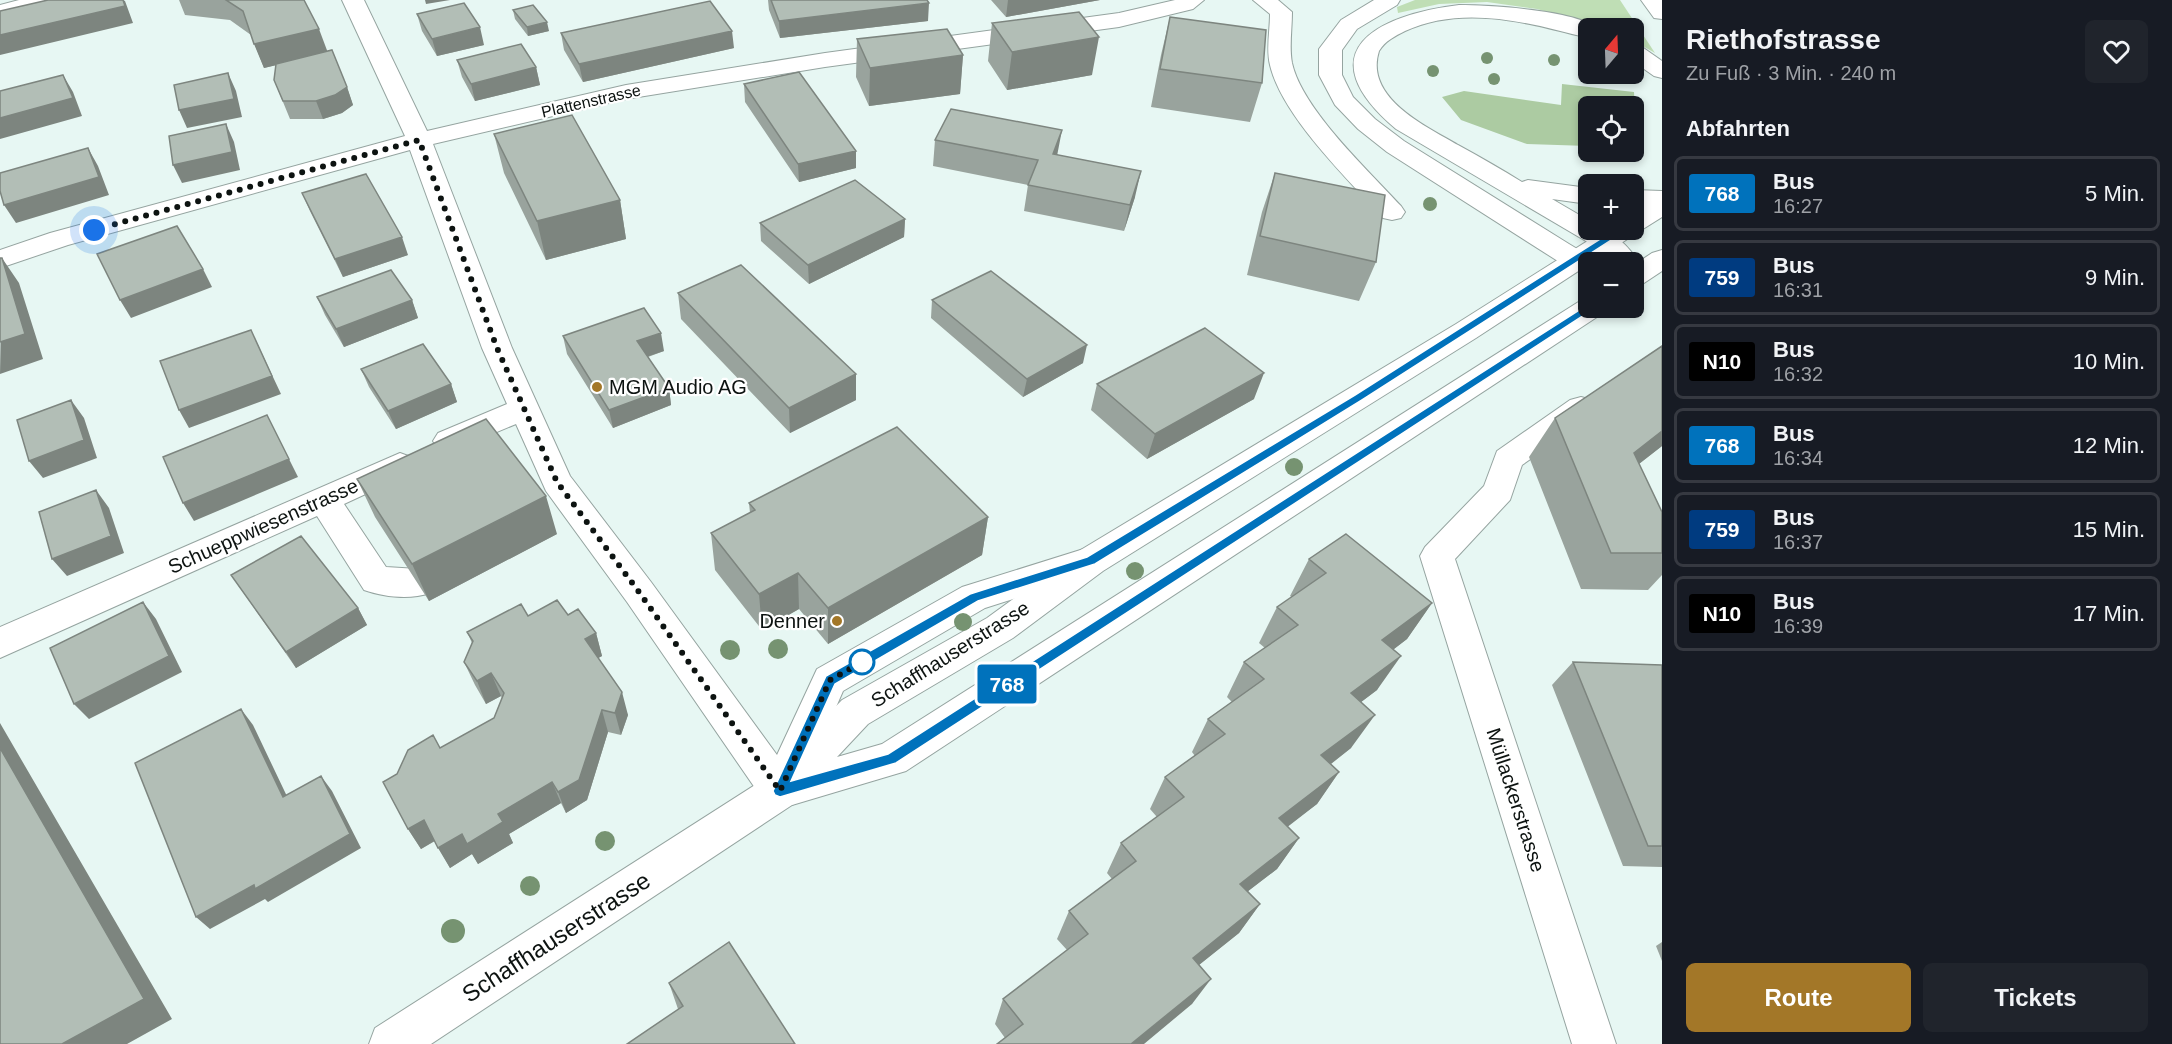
<!DOCTYPE html>
<html lang="de">
<head>
<meta charset="utf-8">
<style>
  body { margin:0; font-family:Arial,sans-serif; background:#20242c; color:#f1f3f6; height:100vh; display:flex; flex-direction:column; font-size:22px; white-space:nowrap }
  * { box-sizing:border-box; margin:0 }
  p { font-size:20px; color:#9ea1a6 }
  .icon { flex:none; width:33px; height:33px; fill:none; stroke:currentColor; stroke-width:2; stroke-linecap:round; stroke-linejoin:round }
  .map { position:relative; flex:1; overflow:hidden }
  .sheet { display:flex; flex-direction:column; background:#171b24; width:510px }
  .sheet>* { flex:none }
  .badge { padding:0 12px; border-radius:4px; font-size:21px; line-height:39px }
  .needle { width:39px; rotate:19deg }
  .buttons { position:absolute; left:1578px; top:18px; display:grid; gap:12px }
  .buttons a { display:grid; place-items:center; width:66px; height:66px; border-radius:9px; background:#171b24; box-shadow:0 3px 9px #0003; font-size:30px }
  .you { position:absolute; width:30px; height:30px; margin:-15px; border:4px solid #fff; border-radius:50%; background:#1a73e8; box-shadow:0 0 0 9px #1a73e833 }
  .map>.badge { position:absolute; translate:-50% -50%; box-shadow:0 0 0 3px #fff }
  h2 { padding:0 24px; font-size:22px; line-height:54px }
  .round { display:grid; place-items:center; flex:none; width:63px; height:63px; border-radius:9px; background:#20242c }
  .summary { display:flex; align-items:center; justify-content:space-between; height:102px; padding:0 24px }
  h1 { font-size:28px; font-weight:600; line-height:45px }
  .button { display:flex; gap:12px; margin-top:auto; padding:12px 24px }
  .button a { flex:1; height:69px; border-radius:9px; background:#a37728; color:#fff; font-size:24px; font-weight:600; line-height:69px; text-align:center }
  .button a+a { background:#20242c; color:#f1f3f6 }
  ul { padding:0; list-style:none }
  li { display:flex; align-items:center; gap:18px; height:75px; margin:0 12px 9px; padding:0 12px; border:3px solid #363941; border-radius:9px }
  li div { flex:1 }
  li b { display:block; font-size:22px }
  li em { font-style:normal }
  li .badge { min-width:66px; font-weight:700; text-align:center }
  main { display:flex; flex:1; min-height:0 }
  .map>svg:first-child { display:block }
  .green { fill:#bfdeb5 }
  .forest { fill:#accba2 }
  .lines { fill:none; stroke-linecap:round; stroke-linejoin:round }
  .minor-casing { stroke:#95a4a0; stroke-width:2 }
  .major-casing { stroke:#95a4a0; stroke-width:2 }
  .highway-casing { stroke:#95a4a0; stroke-width:2 }
  .minor { fill:#fff; fill-rule:evenodd }
  .major { fill:#fff; fill-rule:evenodd }
  .highway { fill:#fff; fill-rule:evenodd }
  .tree { fill:#769371 }
  .wall { fill:#99a39d }
  .shaded-wall { fill:#7d857f }
  .building { fill:#b2beb6; stroke:#7d857f; stroke-width:1.5 }
  .line { fill:#0072bc; stroke:#fff; stroke-width:1.5 }
  .walk { stroke:#0d1311; stroke-width:6; stroke-dasharray:0 10.8 }
  .poi-dot { fill:#a37728; stroke:#fff; stroke-width:2 }
  .stop-dot { fill:#fff; stroke:#0072bc; stroke-width:3 }
  .labels { text-anchor:middle; dominant-baseline:central; stroke-width:4.5; stroke-linejoin:round; paint-order:stroke }
  .far-street-label { font-size:16px; fill:#0d1311; stroke:#fff }
  .poi-label { font-size:20px; fill:#0d1311; stroke:#fff; text-anchor:start }
  .street-label { font-size:20px; fill:#0d1311; stroke:#fff }
  .near-street-label { font-size:24px; fill:#0d1311; stroke:#fff }
</style>
</head>
<body>
<main>
<div class="map">
<svg width="1662" height="1044" viewBox="0 0 1662 1044">
  <rect width="100%" height="100%" fill="#e7f7f3"/>
  <!-- green -->
  <path class="green" d="M1415 0H1620L1655 53 1634 41V28H1604L1537 9 1487 2 1439 4 1398 13 1397 7Z"/>
  <!-- forest -->
  <path class="forest" d="M1562 84 1634 92 1636 126 1634 128V106H1588V146L1527 144 1461 120 1442 97 1464 91 1561 105Z"/>
  <g class="lines">
    <!-- minor casing -->
    <g class="minor-casing">
      <path id="minor" d="M19 0H58L55 5 0 17V5Z
        M342 0H364L427 131 626 85 825 53 1119 13 1175 0H1204L1193 9 1119 27 825 67 626 99 433 144 512 348 570 476 651 582 777 755 817 669 962 587 1090 547 1102 551 1107 561 1102 571 985 608 843 691 794 804 780 809 766 804 627 602 546 491 516 424 449 452 438 449 433 441 438 433 507 404 482 348 410 150 68 245 0 268V250L50 233 405 136Z
        M1253 0H1278L1292 12C1292 29 1289 47 1292 63 1302 109 1369 171 1401 206L1405 212 1401 218 1392 220 1383 218C1348 179 1282 116 1270 65 1266 49 1270 31 1270 14Z
        M1581 397 1592 400 1596 408 1592 416 1522 465 1510 500 1455 559 1616 1044H1572L1420 556 1425 547 1484 486 1497 451 1570 400Z
        M400 453 411 457 416 465 411 473 344 504 386 567 418 569 430 573 435 583 430 593C410 600 384 597 364 590L317 516 0 658V627Z"/>
    </g>
    <!-- major casing -->
    <g class="major-casing">
      <path id="major" d="M1662 197V217L1643 229 1636 231 1632 236 1476 338 1103 571 1013 638 868 724 837 757 882 744 1580 301 1588 299V308H1604L1600 315 906 771 792 805 431 1044H369L375 1028 766 778 842 700 987 618 1079 551 1456 324 1605 230H1634V212L1653 199Z
        M1662 250V271L1644 283 1634 286V265L1652 253Z"/>
    </g>
    <!-- highway casing -->
    <g class="highway-casing">
      <path id="highway" d="M1374 0H1400L1397 5 1357 29 1342 50V75L1353 97 1375 119 1404 141 1569 244 1584 253 1598 257 1601 262H1588V272L1564 265 1387 152 1358 129 1335 105 1319 75V49L1341 20Z
        M1641 0H1662V19L1654 18Z
        M1459 5C1490 5 1574 10 1597 28H1588V38C1529 23 1464 4 1405 31 1395 36 1385 41 1379 51 1364 98 1426 126 1458 145 1480 157 1501 169 1522 182L1528 180 1588 188V204L1552 199 1588 220V230C1613 230 1625 242 1639 262L1635 268 1634 262H1610L1596 247 1396 129C1306 53 1375 15 1459 5Z
        M1634 45 1642 47 1662 61V78L1654 76 1634 62Z
        M1634 190 1662 191V207L1634 206Z"/>
    </g>
    <!-- minor -->
    <use href="#minor" class="minor"/>
    <!-- major -->
    <use href="#major" class="major"/>
    <!-- highway -->
    <use href="#highway" class="highway"/>
  </g>
  <!-- trees -->
  <g class="tree">
    <circle cx="1487" cy="58" r="6"/>
    <circle cx="1554" cy="60" r="6"/>
    <circle cx="1433" cy="71" r="6"/>
    <circle cx="1494" cy="79" r="6"/>
    <circle cx="1430" cy="204" r="7"/>
    <circle cx="1294" cy="467" r="9"/>
    <circle cx="1135" cy="571" r="9"/>
    <circle cx="963" cy="622" r="9"/>
    <circle cx="778" cy="649" r="10"/>
    <circle cx="730" cy="650" r="10"/>
    <circle cx="605" cy="841" r="10"/>
    <circle cx="530" cy="886" r="10"/>
    <circle cx="453" cy="931" r="12"/>
  </g>
  <!-- wall -->
  <path class="wall" d="M179 0H304L327 52 347 87 353 105 342 113 323 119H290L274 80 276 65 264 68 251 35 230 20 185 15Z
    M768 0H927L928 21 780 38 769 10Z
    M991 0H1100L1006 17Z
    M513 10 549 31 528 36 515 19Z
    M417 14 484 45 437 56 422 31Z
    M1170 17 1262 83 1250 122 1151 107 1161 55Z
    M992 23 1092 75 1007 90 988 61Z
    M561 33 734 48 583 82 564 50Z
    M857 39 963 55 960 94 869 106 856 77Z
    M457 60 536 67 540 85 475 101 462 77Z
    M744 84 856 168 799 182 745 102Z
    M494 134 620 200 626 239 546 260 504 173Z
    M935 140 1058 155 1135 197 1124 231 1024 211 1028 185 933 166Z
    M1275 173 1376 262 1359 301 1247 275 1262 212Z
    M302 193 408 255 343 277 310 211Z
    M905 219 904 237 809 284 761 241 760 223Z
    M678 293 856 374V400L790 433 681 319Z
    M317 297 412 300 418 318 344 347 325 315Z
    M932 300 1083 363 1023 397 931 318Z
    M563 336 664 351 648 357 669 388 671 405 613 428 567 354Z
    M1662 346V446L1639 464 1662 512V575L1648 590 1581 589 1529 457 1555 418Z
    M361 369 451 384 457 402 396 429 369 387Z
    M1097 384 1254 399 1147 459 1091 410Z
    M357 479 557 534 429 601 375 517Z
    M749 503 988 517 982 555 828 644 799 609 762 630 715 570 711 533 750 513Z
    M1309 559 1432 603 1407 639 1394 649 1377 690 1361 702 1351 748 1331 764 1339 772 1317 804 1287 826 1299 838 1277 869 1248 891 1260 904 1239 933 1199 965 1192 1004 1005 1038 995 1024 1003 999 1067 950 1057 939 1069 911 1112 879 1107 873 1121 843 1157 817 1150 809 1165 777 1195 756 1192 752 1208 719 1232 702 1227 697 1244 662 1265 648 1259 643 1277 607 1292 597 1290 596Z
    M231 575 358 608 367 625 296 668Z
    M568 615 596 633 602 656 598 658 628 715 621 735 608 732 587 800 566 813 561 803 509 834 513 843 478 864 472 854 450 868 435 841 421 849 408 829 397 774 440 748 494 718 502 698 501 696 486 704 475 685 464 662 472 643 467 632 528 616Z
    M1573 662 1662 665V867L1623 866 1552 685Z
    M1662 942V961L1656 946Z
    M669 983 795 1044 678 1009Z"/>
  <!-- shaded-wall -->
  <path class="shaded-wall" d="M123 0 125 1 133 23 0 55V35Z
    M425 0H450L426 4Z
    M1008 0H1100L1006 17Z
    M929 3 928 21 780 38 779 21Z
    M547 22 549 31 528 36 527 27Z
    M480 27 484 45 437 56 432 39Z
    M319 29 328 53 264 68 254 44Z
    M732 31 734 48 583 82 579 64Z
    M1099 37 1092 75 1007 90 1012 52Z
    M963 55 960 94 869 106 870 68Z
    M536 67 540 85 475 101 471 84Z
    M228 73 236 91 242 117 187 128 179 110Z
    M63 75 73 92 82 116 0 139V118Z
    M347 87 353 105 342 113 323 119 316 101Z
    M226 124 234 142 240 170 182 183 173 165Z
    M1062 130 1057 156 1053 154Z
    M88 148 98 166 109 195 16 223 4 205Z
    M856 151V168L799 182 798 164Z
    M1141 171 1135 197 1124 231 1130 205Z
    M620 200 626 239 546 260 537 221Z
    M905 219 904 237 809 284 808 265Z
    M402 237 408 255 343 277 335 259Z
    M2 258 19 283 43 359 0 374Z
    M203 269 212 287 131 318 120 300Z
    M412 300 418 318 344 347 336 329Z
    M251 330 281 394 189 428 179 410Z
    M661 333 664 351 640 359 637 341Z
    M1087 345 1083 363 1023 397 1027 379Z
    M1264 373 1254 399 1147 459 1155 434Z
    M856 374V400L790 433 789 408Z
    M451 384 457 402 396 429 388 411Z
    M669 388 671 405 613 428 609 410Z
    M71 400 84 418 97 458 43 478 29 461Z
    M267 415 298 477 194 521 183 503Z
    M1662 431V446L1604 491 1634 453Z
    M96 490 109 508 124 553 67 576 52 559Z
    M546 496 557 534 429 601 412 564Z
    M988 517 982 555 828 644V608Z
    M798 573 799 609 762 630 759 594Z
    M143 602 156 619 182 672 89 719 74 704Z
    M1432 603 1407 639 1360 675 1382 640Z
    M358 608 367 625 296 668 286 652Z
    M596 633 602 656 591 662 585 639Z
    M1401 656 1377 690 1328 727 1351 693Z
    M491 673 501 696 486 704 477 681Z
    M622 692 628 715 621 735 615 713Z
    M241 709 253 725 294 811 283 797Z
    M602 710 608 732 587 800 566 813 558 792Z
    M1375 715 1351 748 1300 788 1321 755Z
    M0 723 172 1019 127 1044H62L0 748Z
    M1339 772 1317 804 1259 849 1279 818Z
    M321 776 332 791 361 848 268 902 265 899 210 929 196 917Z
    M552 782 561 803 509 834 513 843 478 864 472 854 450 868 438 848Z
    M424 820 436 840 421 849 408 829Z
    M1299 838 1277 869 1221 912 1240 884Z
    M1260 904 1239 933 1175 984 1193 958Z
    M1211 979 1192 1004 1144 1044H1131Z"/>
  <!-- building -->
  <path class="building" d="M48 0H123L125 6 0 35V11Z
    M226 0H304L319 29 254 44 243 11Z
    M771 0H927L929 3 779 21Z
    M710 1 732 31 579 64 561 33Z
    M464 3 480 27 432 39 417 14Z
    M533 5 547 22 527 27 513 10Z
    M1079 12 1099 37 1012 52 992 23Z
    M1170 17 1266 30 1262 83 1160 69Z
    M947 29 963 55 870 68 857 39Z
    M521 44 536 67 471 84 457 60Z
    M332 50 347 87 335 95 316 101H283L274 80 276 64Z
    M799 72 856 151 798 164 744 84Z
    M228 73 234 99 179 110 174 85Z
    M63 75 73 98 0 118V91Z
    M951 109 1062 130 1053 154 1141 171 1130 205 1028 185 1038 160 935 140Z
    M572 115 620 200 537 221 494 134Z
    M226 124 232 152 173 165 169 136Z
    M88 148 99 177 4 205 0 191V173Z
    M1275 173 1385 195 1376 262 1260 236Z
    M366 174 402 237 335 259 302 193Z
    M855 180 905 219 808 265 760 223Z
    M177 226 203 269 120 300 97 254Z
    M0 258H2L25 334 0 342Z
    M741 265 856 374 789 408 678 293Z
    M391 270 412 300 336 329 317 297Z
    M991 271 1087 345 1027 379 932 300Z
    M644 308 661 333 637 341 669 388 609 410 563 336Z
    M1205 328 1264 373 1155 434 1097 384Z
    M251 330 272 376 179 410 160 361Z
    M423 344 451 384 388 411 361 369Z
    M1662 346V431L1634 453 1662 512V553H1611L1555 418Z
    M71 400 84 440 29 461 17 420Z
    M267 415 289 459 183 503 163 457Z
    M486 419 546 496 412 564 357 479Z
    M897 427 988 517 828 608 798 573 759 594 711 533 755 510 749 503Z
    M96 490 111 536 52 559 39 512Z
    M1346 534 1432 603 1382 640 1401 656 1351 693 1375 715 1321 755 1339 772 1279 818 1299 838 1240 884 1260 904 1193 958 1211 979 1131 1044H997L1023 1024 1003 999 1088 934 1069 911 1136 861 1121 843 1184 797 1165 777 1225 734 1208 719 1264 679 1244 662 1298 625 1277 607 1326 573 1309 559Z
    M301 536 358 608 286 652 231 575Z
    M557 600 568 615 578 609 596 633 585 639 622 692 615 713 602 710 579 780 558 792 552 782 498 814 503 822 467 844 462 834 438 848 424 820 408 829 383 782 397 774 408 750 433 735 440 748 494 718 504 693 491 673 477 681 464 662 473 641 467 632 521 604 528 616Z
    M143 602 169 656 74 704 50 648Z
    M1573 662 1662 665V846H1648Z
    M241 709 283 797 321 776 350 834 255 889 254 885 196 917 135 763Z
    M0 748 144 999 62 1044H0Z
    M729 942 795 1044H627L683 1006 669 983Z"/>
  <!-- line -->
  <path class="line" d="M1619 227 1627 230 1362 400 1095 564 978 601 835 684 791 781 888 754 1587 305H1594L1595 308 896 763 780 797 775 795 773 791 826 676 970 594 1087 557 1355 395Z"/>
  <g class="lines">
    <!-- walk -->
    <path class="walk" d="M94 230 419 140 497 348 557 482 639 592 780 791 830 680 862 662"/>
  </g>
  <!-- markers -->
  <g class="poi-dot">
    <circle cx="597" cy="387" r="6"/>
    <circle cx="837" cy="621" r="6"/>
  </g>
  <circle class="stop-dot" cx="862" cy="662" r="12"/>
  <g class="labels">
    <!-- far-street labels -->
    <g class="far-street-label">
      <text transform="translate(591 101) rotate(-13)">Plattenstrasse</text>
    </g>
    <!-- poi labels -->
    <g class="poi-label">
      <text x="609" y="387">MGM Audio AG</text>
      <text x="825" y="621" text-anchor="end">Denner</text>
    </g>
    <!-- street labels -->
    <g class="street-label">
      <text transform="translate(263 526) rotate(-24)">Schueppwiesenstrasse</text>
      <text transform="translate(950 654) rotate(-32)">Schaffhauserstrasse</text>
      <text transform="translate(1516 800) rotate(72)">Müllackerstrasse</text>
    </g>
    <!-- near-street labels -->
    <g class="near-street-label">
      <text transform="translate(556 937) rotate(-33)">Schaffhauserstrasse</text>
    </g>
  </g>
</svg>
<div class="buttons">
<a><svg class="needle" viewBox="-14 -14 28 28"><path d="M0-13l5 13h-10z" fill="#e53935"/><path d="M0 13l5-13h-10z" fill="#9ea1a6"/></svg></a>
<a><svg class="icon" aria-label="locate" viewBox="0 0 24 24"><circle cx="12" cy="12" r="6"/><path d="M12 2v4M12 18v4M2 12h4M18 12h4"/></svg></a>
<a>+</a>
<a>−</a>
</div>
<div class="you" style="left:94px;top:230px"></div>
<b class="badge" style="left:1007px;top:684px;background:#0072bc;color:#fff">768</b>
</div>
<section class="sheet">
<div class="summary"><div><h1>Riethofstrasse</h1><p>Zu Fuß · 3 Min. · 240 m</p></div><a class="round"><svg class="icon" aria-label="heart" viewBox="0 0 24 24"><path d="M12 20l-8-8c-3-5 5-10 8-4 3-6 11-1 8 4z"/></svg></a></div>
<h2>Abfahrten</h2>
<ul>
<li><span class="badge" style="background:#0072bc;color:#fff">768</span><div><b>Bus</b><p>16:27</p></div><em>5 Min.</em></li>
<li><span class="badge" style="background:#003b80;color:#fff">759</span><div><b>Bus</b><p>16:31</p></div><em>9 Min.</em></li>
<li><span class="badge" style="background:#000;color:#fff">N10</span><div><b>Bus</b><p>16:32</p></div><em>10 Min.</em></li>
<li><span class="badge" style="background:#0072bc;color:#fff">768</span><div><b>Bus</b><p>16:34</p></div><em>12 Min.</em></li>
<li><span class="badge" style="background:#003b80;color:#fff">759</span><div><b>Bus</b><p>16:37</p></div><em>15 Min.</em></li>
<li><span class="badge" style="background:#000;color:#fff">N10</span><div><b>Bus</b><p>16:39</p></div><em>17 Min.</em></li>
</ul>
<div class="button"><a>Route</a><a>Tickets</a></div>
</section>
</main>
</body>
</html>
